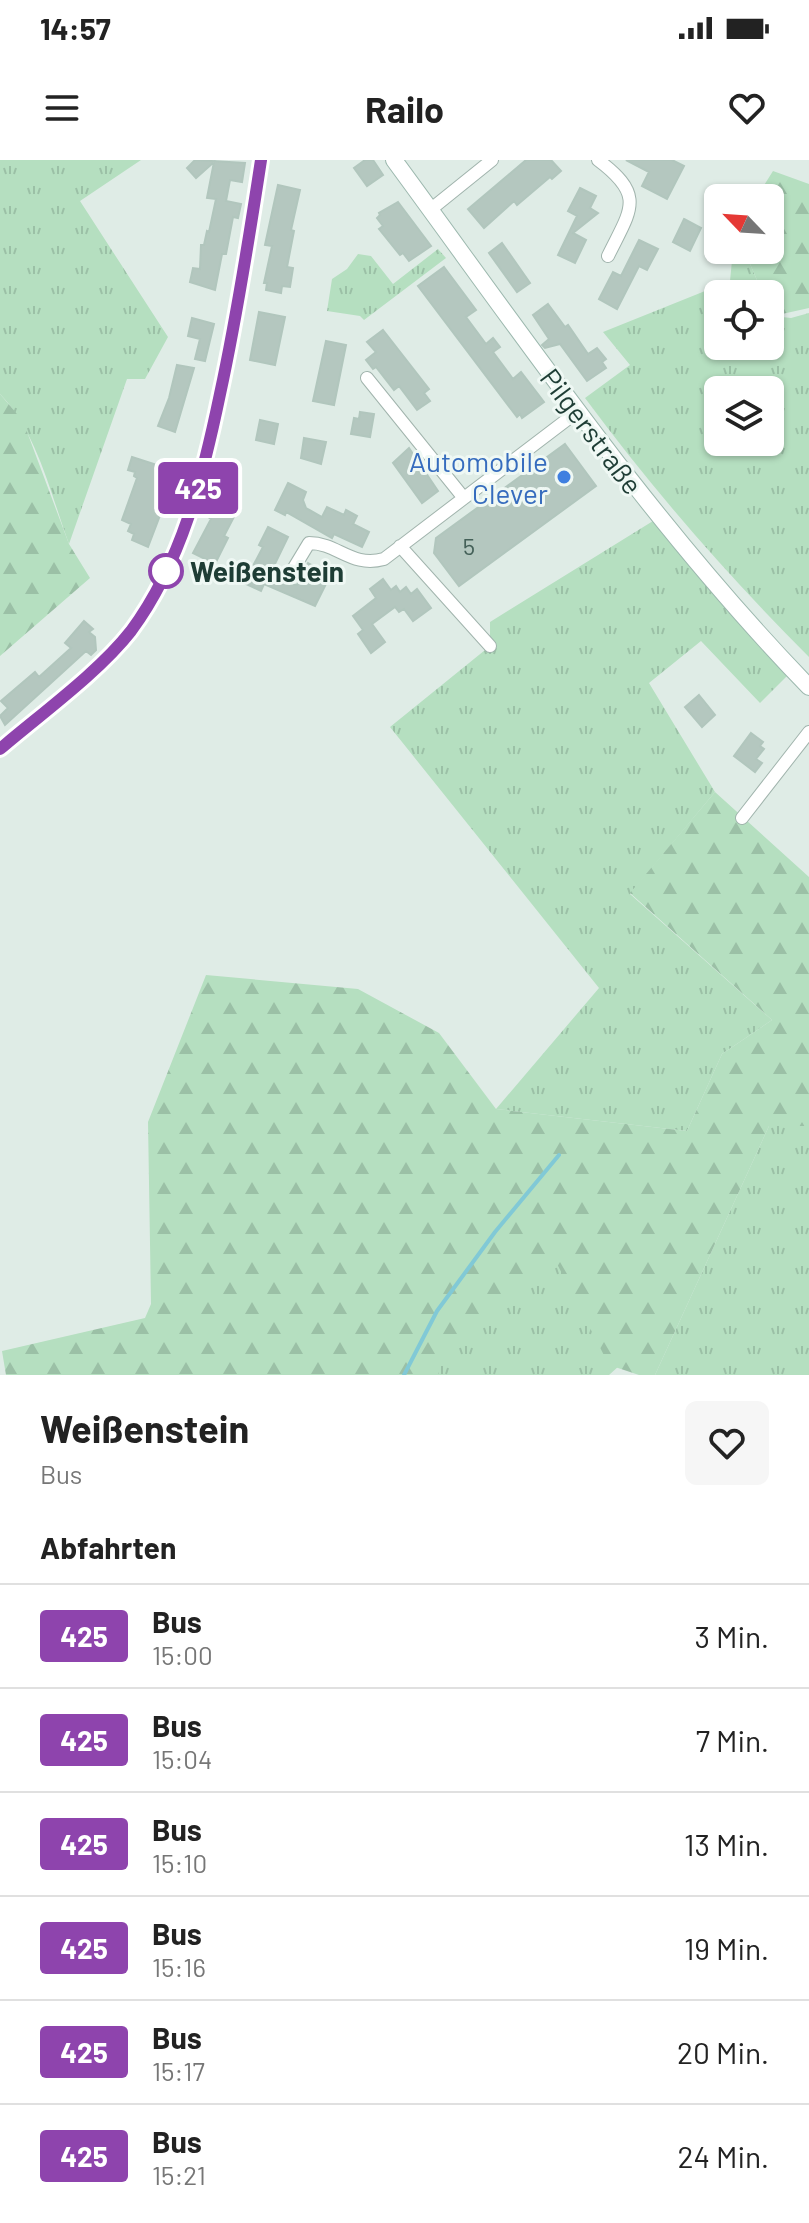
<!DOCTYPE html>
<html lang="de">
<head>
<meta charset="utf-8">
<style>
  body { margin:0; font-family:Barlow,sans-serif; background:#f6f6f6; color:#222; height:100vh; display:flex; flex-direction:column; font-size:30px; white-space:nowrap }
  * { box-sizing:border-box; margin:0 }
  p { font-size:26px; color:#767676 }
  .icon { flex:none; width:44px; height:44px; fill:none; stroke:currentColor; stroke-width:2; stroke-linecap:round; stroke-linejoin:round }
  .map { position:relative; height:1215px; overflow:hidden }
  .details { display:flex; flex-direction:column; background:#fff; flex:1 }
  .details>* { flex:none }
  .badge { padding:0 16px; border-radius:6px; font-size:28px; line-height:52px }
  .needle { width:52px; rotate:295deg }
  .buttons { position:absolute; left:704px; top:24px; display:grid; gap:16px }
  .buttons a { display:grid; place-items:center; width:80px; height:80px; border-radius:12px; background:#fff; box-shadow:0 2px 6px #0004; font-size:40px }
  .map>.badge { position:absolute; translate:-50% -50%; box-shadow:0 0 0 4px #fff }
  h2 { padding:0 40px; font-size:30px; line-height:72px }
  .round { display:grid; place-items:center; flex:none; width:84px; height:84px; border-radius:12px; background:#f6f6f6 }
  .headline { display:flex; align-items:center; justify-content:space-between; height:136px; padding:0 40px }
  h1 { font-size:38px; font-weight:700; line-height:60px }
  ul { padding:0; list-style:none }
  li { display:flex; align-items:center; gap:24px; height:104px; padding:0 40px; border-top:2px solid #e0e0e0 }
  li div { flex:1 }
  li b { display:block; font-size:30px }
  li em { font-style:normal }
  li .badge { min-width:88px; font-weight:700; text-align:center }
  .status { display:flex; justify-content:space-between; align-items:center; height:56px; padding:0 40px; background:#fff; direction:ltr }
  .status svg { height:22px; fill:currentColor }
  header { display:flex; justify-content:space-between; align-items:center; height:104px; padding:0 40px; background:#fff; font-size:36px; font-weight:700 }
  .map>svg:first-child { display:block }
  .grass { fill:url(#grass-tufts); fill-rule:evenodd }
  .forest { fill:url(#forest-firs) }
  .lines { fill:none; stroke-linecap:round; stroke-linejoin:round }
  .stream { stroke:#81c9d6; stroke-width:4 }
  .building { fill:#b4c7bf; stroke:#b1c6bd; stroke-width:2 }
  .minor-casing { stroke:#a1b4ad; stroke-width:14 }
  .secondary-casing { stroke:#9cb8ae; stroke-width:18 }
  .minor { stroke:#fff; stroke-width:12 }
  .secondary { stroke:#fff; stroke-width:16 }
  .line-casing { stroke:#fff; stroke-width:18 }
  .line { stroke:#8e44ad; stroke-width:12 }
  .shop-dot { fill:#3f7fe0; stroke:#eff8f4; stroke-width:3 }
  .stop-dot { fill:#fff; stroke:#8e44ad; stroke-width:4 }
  .labels { text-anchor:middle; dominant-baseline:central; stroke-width:6; stroke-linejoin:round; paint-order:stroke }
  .number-label { font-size:24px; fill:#446058 }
  .street-label { font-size:28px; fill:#1e3d35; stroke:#eff8f4 }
  .shop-label { font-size:28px; fill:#366cbe; stroke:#eff8f4; text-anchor:end }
  .stop-label { font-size:28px; font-weight:bold; fill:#1e3d35; stroke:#eff8f4; text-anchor:start }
</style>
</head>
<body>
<div class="status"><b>14:57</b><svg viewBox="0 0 49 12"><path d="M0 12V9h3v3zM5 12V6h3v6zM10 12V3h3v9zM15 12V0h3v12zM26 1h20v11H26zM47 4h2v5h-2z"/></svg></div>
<header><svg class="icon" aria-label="menu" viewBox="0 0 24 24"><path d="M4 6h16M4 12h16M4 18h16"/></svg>Railo<svg class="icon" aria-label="heart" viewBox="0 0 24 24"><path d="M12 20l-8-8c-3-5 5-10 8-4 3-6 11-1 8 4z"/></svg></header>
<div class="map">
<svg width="809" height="1215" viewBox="0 0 809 1215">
  <defs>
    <pattern id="grass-tufts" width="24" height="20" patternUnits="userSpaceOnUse" patternTransform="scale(2)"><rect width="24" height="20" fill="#b5dfc0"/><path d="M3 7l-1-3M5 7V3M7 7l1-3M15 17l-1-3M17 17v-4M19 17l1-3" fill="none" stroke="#9bc0a6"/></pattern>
    <pattern id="forest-firs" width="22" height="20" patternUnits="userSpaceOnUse" patternTransform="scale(2)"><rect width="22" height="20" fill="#b5dfc0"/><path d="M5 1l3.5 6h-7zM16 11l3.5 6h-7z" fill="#9bc0a6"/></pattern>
  </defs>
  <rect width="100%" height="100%" fill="#dfece6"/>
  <!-- grass -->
  <path class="grass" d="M0 0H141L80 41 168 177 145 219H127L69 384C51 335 37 272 0 234Z
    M438 89 446 98 364 160 360 156 327 151 332 119 347 109 358 94 371 96 393 124Z
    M733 90H744L763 134H718V186H770V149L773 156 791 158 809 153V497C728 416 653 330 585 238L630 205 603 172 730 121ZM718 230H770V282H718Z
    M653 361 712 432 788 515 760 543 701 481 649 523 715 632 630 734 772 860 722 894 687 971 496 949 599 828 390 567 490 486V462Z
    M769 966H809V1215H655Z
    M553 1090 619 1206 609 1215H411Z"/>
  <!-- forest -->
  <path class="forest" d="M773 11 809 24V148L773 156 770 149V134H763L744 90H770V38H756Z
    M0 234 23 261 69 384 90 418 0 496Z
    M715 632 809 717V966H769L655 1215H639L609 1205 554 1098 442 1200 438 1215H6L2 1191 145 1158 151 1144 148 962 206 815 358 829 439 873 496 949 687 971 722 894 772 860 630 733Z"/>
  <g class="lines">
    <!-- stream -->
    <path class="stream" d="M404 1215 437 1151 495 1072 559 995"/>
  </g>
  <!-- building -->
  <path class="building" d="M195 0 245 3 242 22 230 20 226 41 241 44 238 58 233 57 226 94H222L215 130 190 122 193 108 200 109 201 85H204L207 71 209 72 216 39 207 38 214 2 196 18 187 8Z
    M365 0H373L383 15 367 26 354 8Z
    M526 0H551L561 11 552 19 550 17 517 45 514 41 484 68 468 49Z
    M626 0H672L684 6 667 39 642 26 649 12Z
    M278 25 300 30 291 70 294 71 287 107 293 108 290 127 282 126 281 133 266 130 267 123H264L272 86 265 85Z
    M580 28 596 36 590 48 598 53 573 73 586 80 575 103 558 95 577 56 568 51Z
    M398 42 431 86 409 101 403 93 400 95 379 69 383 66 377 58 380 55 379 53Z
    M684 59 701 68 690 91 673 82Z
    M639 80 658 89 647 110 639 106 617 149 599 139 613 112 621 116Z
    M502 83 530 123 517 132 489 93Z
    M444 107 476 150 466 157 486 184 493 178 500 187 493 192 513 219 521 212 544 242 522 258 520 254 517 257 418 126Z
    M548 144 565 167 568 165 588 194 597 188 606 199 602 202 606 208 587 221 560 184 545 188 542 185 549 179 533 155Z
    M259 152 285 157 275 205 250 200Z
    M192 158 214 164 205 201 195 199 200 179 188 176Z
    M383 170 429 229 424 233 430 241 417 250 399 226 394 230 376 207 373 209 366 200 376 192 367 182Z
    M326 181 346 185 334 245 313 241Z
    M177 205 194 208 175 272 158 266 169 238Z
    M360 252 374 254 370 277 351 274 354 258 359 259Z
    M260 260 278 264 274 284 256 280Z
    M304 278 326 282 321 304 301 298Z
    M565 284 596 326 459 426 434 393 436 378Z
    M409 288 438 331 422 343 393 303Z
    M132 297 169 309 159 338 162 339 159 349 162 350 148 387 132 380 134 374 128 371 131 364 122 360 137 318 134 316 135 312 128 310Z
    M288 323 306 332 303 340 306 348 322 357 327 347 344 355 346 350 357 356 353 364 369 372 362 387 334 374 332 378 286 352 285 355 275 350Z
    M216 341 237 351 224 376 228 378 215 404 193 393 211 359 208 357Z
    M268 367 288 377 271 412 280 416 284 423 297 425 308 403 319 409 315 418 326 424 315 446 264 424 261 431 244 423 263 387 259 385Z
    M383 419 391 430 396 426 400 432 406 427 411 434 417 429 431 448 413 461 404 449 399 452 395 447 372 464 385 482 371 493 358 474 363 470 353 456 376 438 370 429Z
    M84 461 93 469 89 472 95 477 96 490 91 495 86 491 5 565 0 556 8 548 1 541 35 512 39 517 71 488 65 483Z
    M699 535 715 555 702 567 685 547Z
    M751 573 763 582 760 586 764 589 756 599 762 603 755 612 734 596Z"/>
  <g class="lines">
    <!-- minor casing -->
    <g class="minor-casing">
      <path id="minor" d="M598 0C646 36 631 49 608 96
        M430 50 492 0
        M367 218 463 337
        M400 386 490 486
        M289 416 309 383C338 383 351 408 384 399L577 252
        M0 589C40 554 99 512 131 471 182 402 203 316 220 234 237 156 249 79 261 0
        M742 658 809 572"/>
    </g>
    <!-- secondary casing -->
    <g class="secondary-casing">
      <path id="secondary" d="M394 0C527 181 652 365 809 527"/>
    </g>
    <!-- minor -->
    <use href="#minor" class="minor"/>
    <!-- secondary -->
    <use href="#secondary" class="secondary"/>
  </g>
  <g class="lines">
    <!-- line casing -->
    <g class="line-casing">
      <path id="line" d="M0 589C41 554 99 512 131 471 182 402 203 316 220 234 237 156 249 79 261 0"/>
    </g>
    <!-- line -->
    <use href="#line" class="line"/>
  </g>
  <!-- markers -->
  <circle class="shop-dot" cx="564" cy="317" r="8"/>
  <circle class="stop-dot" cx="166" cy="411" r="16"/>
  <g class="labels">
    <!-- number labels -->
    <g class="number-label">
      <text x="469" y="385">5</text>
    </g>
    <!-- street labels -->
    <g class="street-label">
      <text transform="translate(592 271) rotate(53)">Pilgerstraße</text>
    </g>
    <!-- shop labels -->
    <g class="shop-label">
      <text x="548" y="301">Automobile<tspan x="548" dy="32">Clever</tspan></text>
    </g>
    <!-- stop labels -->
    <g class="stop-label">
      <text x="190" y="411">Weißenstein</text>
    </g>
  </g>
</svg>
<div class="buttons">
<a><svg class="needle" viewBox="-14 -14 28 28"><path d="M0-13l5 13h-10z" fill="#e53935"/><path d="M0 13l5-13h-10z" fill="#767676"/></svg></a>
<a><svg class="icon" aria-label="locate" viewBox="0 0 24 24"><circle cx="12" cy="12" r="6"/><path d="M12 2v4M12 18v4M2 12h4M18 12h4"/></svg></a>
<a><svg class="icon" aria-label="layers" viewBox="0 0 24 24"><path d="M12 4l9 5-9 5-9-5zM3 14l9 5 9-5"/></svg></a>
</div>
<b class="badge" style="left:198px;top:328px;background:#8e44ad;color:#fff">425</b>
</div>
<section class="details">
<div class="headline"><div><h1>Weißenstein</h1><p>Bus</p></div><a class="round"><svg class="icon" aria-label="heart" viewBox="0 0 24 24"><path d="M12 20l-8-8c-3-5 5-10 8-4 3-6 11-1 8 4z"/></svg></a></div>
<h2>Abfahrten</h2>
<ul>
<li><span class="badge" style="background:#8e44ad;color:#fff">425</span><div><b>Bus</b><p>15:00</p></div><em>3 Min.</em></li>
<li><span class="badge" style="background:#8e44ad;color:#fff">425</span><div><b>Bus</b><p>15:04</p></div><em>7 Min.</em></li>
<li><span class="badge" style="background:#8e44ad;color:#fff">425</span><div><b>Bus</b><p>15:10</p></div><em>13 Min.</em></li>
<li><span class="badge" style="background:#8e44ad;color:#fff">425</span><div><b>Bus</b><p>15:16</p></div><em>19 Min.</em></li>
<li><span class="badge" style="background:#8e44ad;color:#fff">425</span><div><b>Bus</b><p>15:17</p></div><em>20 Min.</em></li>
<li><span class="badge" style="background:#8e44ad;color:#fff">425</span><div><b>Bus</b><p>15:21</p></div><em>24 Min.</em></li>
</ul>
</section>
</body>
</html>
